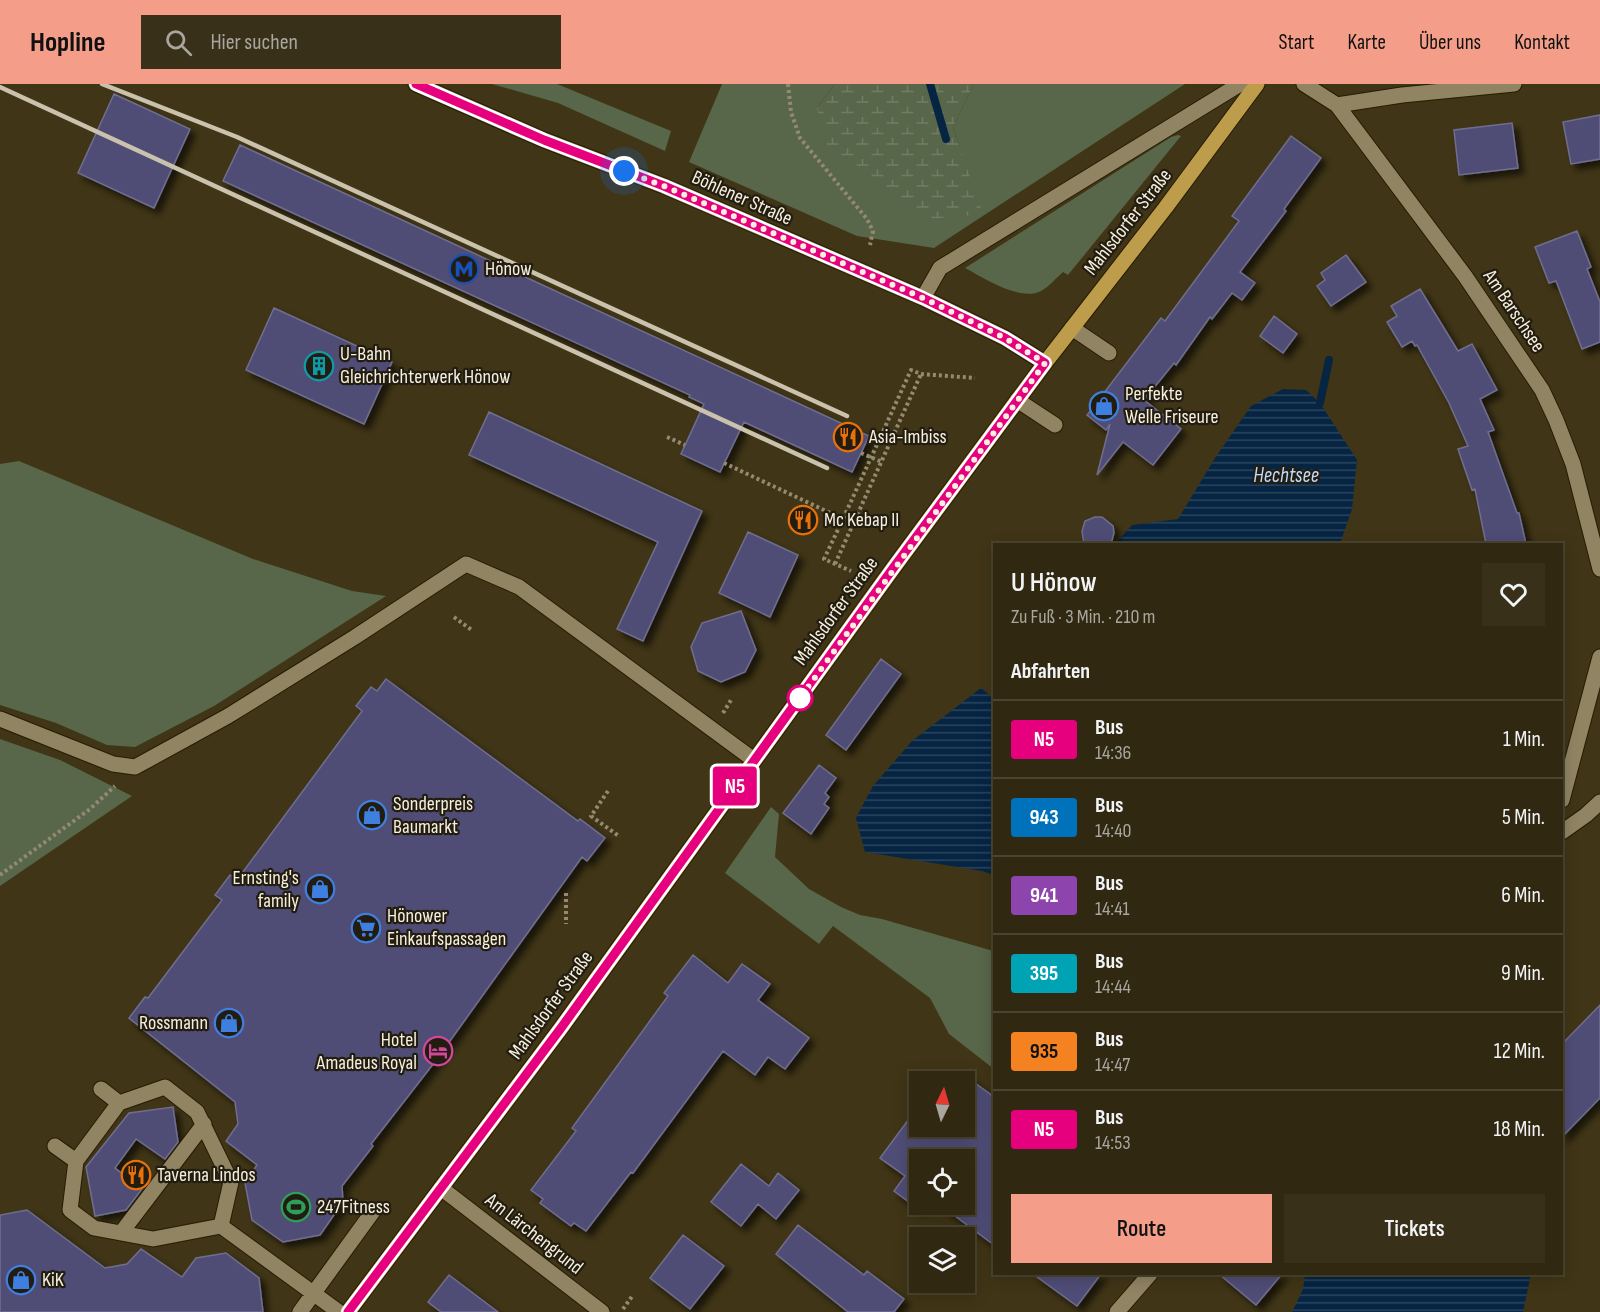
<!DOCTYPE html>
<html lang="de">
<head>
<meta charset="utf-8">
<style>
  body { margin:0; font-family:"Sofia Sans Condensed",sans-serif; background:#383019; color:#f1f3f6; height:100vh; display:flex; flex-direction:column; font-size:22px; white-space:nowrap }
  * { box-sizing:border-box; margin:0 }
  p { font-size:20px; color:#a8a69f }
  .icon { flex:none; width:33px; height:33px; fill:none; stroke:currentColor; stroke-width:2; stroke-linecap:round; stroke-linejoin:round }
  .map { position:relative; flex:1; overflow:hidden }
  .drawer { position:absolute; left:993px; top:459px; width:570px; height:732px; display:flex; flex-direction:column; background:#302810; border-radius:0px; box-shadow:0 3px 15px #0003,0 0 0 2px #4b4430 }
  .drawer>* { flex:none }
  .badge { padding:0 12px; border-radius:4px; font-size:21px; line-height:39px }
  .needle { width:39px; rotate:5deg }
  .fabs { position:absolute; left:909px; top:987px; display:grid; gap:12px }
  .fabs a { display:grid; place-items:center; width:66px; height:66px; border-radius:0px; background:#302810; box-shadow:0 3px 15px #0003,0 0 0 2px #4b4430; font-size:30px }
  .you { position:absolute; width:30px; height:30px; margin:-15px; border:4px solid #fff; border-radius:50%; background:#1a73e8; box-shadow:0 0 0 9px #1a73e833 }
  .map>.badge { position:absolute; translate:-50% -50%; box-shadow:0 0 0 3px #fff }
  h2 { padding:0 18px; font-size:22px; line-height:54px }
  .round { display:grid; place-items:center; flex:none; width:63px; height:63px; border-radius:0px; background:#383019 }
  .overview { display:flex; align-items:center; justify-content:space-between; height:102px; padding:0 18px }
  h1 { font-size:28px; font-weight:600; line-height:45px }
  .cta { display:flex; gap:12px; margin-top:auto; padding:12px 18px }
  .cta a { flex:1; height:69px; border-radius:0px; background:#f49e89; color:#111; font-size:24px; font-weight:600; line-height:69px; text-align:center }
  .cta a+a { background:#383019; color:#f1f3f6 }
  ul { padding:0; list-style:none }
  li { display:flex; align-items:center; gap:18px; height:78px; padding:0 18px; border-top:2px solid #4b4430 }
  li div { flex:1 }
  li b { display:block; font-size:22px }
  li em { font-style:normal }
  li .badge { min-width:66px; font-weight:700; text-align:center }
  header { display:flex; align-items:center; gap:36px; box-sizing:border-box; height:84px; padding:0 30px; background:#f49e89; color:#111 }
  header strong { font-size:28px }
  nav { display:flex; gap:33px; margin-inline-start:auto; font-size:21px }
  .search { width:420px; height:54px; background:#383019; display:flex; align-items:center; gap:15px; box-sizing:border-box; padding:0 21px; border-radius:0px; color:#a8a69f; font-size:22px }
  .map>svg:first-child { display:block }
  .grass { fill:#58664a }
  .wetland { fill:url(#wetland-marsh) }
  .water { fill:url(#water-rules) }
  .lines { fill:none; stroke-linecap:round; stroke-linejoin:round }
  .stream { stroke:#062543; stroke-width:8 }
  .building { fill:#504d76; stroke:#6f6e8e; stroke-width:1.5; filter:url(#shadow) }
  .minor-casing { stroke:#271c00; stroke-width:17 }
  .major-casing { stroke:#271c00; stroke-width:17 }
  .path { stroke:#938a71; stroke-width:4; stroke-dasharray:3 3; stroke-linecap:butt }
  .minor { stroke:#908463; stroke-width:15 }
  .major { stroke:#bd9d4c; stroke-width:15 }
  .rail { stroke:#cac2ad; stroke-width:4.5 }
  .line-casing { stroke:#fff; stroke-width:14 }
  .line { stroke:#e6007e; stroke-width:9 }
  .walk { stroke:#f6efdd; stroke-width:6; stroke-dasharray:0 10.8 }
  .stop-dot { fill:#fff; stroke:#e6007e; stroke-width:3 }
  .labels { text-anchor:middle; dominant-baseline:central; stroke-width:4.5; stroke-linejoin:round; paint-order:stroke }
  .street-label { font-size:20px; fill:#f6efdd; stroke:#221d10 }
  .poi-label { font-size:20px; fill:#f6efdd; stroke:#221d10; text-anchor:start }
  .water-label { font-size:21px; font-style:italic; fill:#bddbfe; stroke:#221d10 }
</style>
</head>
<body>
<header>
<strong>Hopline</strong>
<div class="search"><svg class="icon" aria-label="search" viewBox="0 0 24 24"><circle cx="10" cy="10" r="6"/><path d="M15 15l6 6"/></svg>Hier suchen</div>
<nav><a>Start</a><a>Karte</a><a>Über uns</a><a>Kontakt</a></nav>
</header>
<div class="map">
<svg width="1600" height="1228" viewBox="0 0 1600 1228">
  <defs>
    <pattern id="wetland-marsh" width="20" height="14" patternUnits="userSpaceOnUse" patternTransform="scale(1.5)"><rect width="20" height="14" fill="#58664a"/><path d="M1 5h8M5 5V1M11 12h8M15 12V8" fill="none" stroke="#717c64"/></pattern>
    <pattern id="water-rules" width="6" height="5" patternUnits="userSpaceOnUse" patternTransform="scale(1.5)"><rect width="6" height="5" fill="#062543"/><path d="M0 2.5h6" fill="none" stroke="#2b455e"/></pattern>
    <filter id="shadow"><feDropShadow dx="5.5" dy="5.5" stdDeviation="3" flood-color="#0009"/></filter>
  </defs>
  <rect width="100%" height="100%" fill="#403516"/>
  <!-- grass -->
  <path class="grass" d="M492 0H557L671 47 665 67 558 19Z
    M722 0H835L817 24 982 130 953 43 974 0H1185L934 164 857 152 689 78Z
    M1178 51 1181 52 1068 191 1063 188C1056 194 1049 203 1041 207 1020 218 984 194 965 184L1171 53Z
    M19 377 253 475 352 507 386 512 214 622 135 663 107 661 56 639 0 621V380Z
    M0 655 60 676 132 712 0 802Z
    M771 723 779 730 775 773 809 805 841 823 860 831 882 835 990 866 994 869V985L949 950 930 914 833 842 819 860 725 789Z"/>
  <!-- wetland -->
  <path class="wetland" d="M835 0H974L953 43 983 130 930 135 829 68 817 24Z"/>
  <!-- water -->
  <path class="water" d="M1283 305 1306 306 1320 319 1357 376 1352 425 1340 460H1115L1132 441 1178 435 1215 374 1251 322Z
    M981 604 994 615V791L982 787 865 768 856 734 873 702 912 657Z
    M1305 1190H1531L1523 1228H1292L1303 1205Z"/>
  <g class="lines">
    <!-- stream -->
    <path class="stream" d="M930 0 946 55
      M1320 319 1329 276"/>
  </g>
  <!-- building -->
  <path class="building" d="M114 10 190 45 154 124 78 89Z
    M1600 31V75L1571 80 1563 38Z
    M1512 39 1518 84 1459 91 1454 46Z
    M1291 52 1321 74 1284 125 1286 127 1240 188 1255 199 1242 216 1232 209 1212 235 1210 233 1176 281 1174 279 1144 316 1181 345 1153 381 1123 358 1097 391 1110 340 1106 346 1087 331 1161 234 1165 237 1239 137 1232 132Z
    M240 61 869 352 852 388 744 338 720 388 681 370 704 320 689 313 690 311 223 97Z
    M1577 147 1591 183 1587 185 1600 218V258L1582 265 1556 197 1549 199 1535 163Z
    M1346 171 1366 198 1331 222 1317 202 1325 196 1321 189Z
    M1420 205 1458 267 1472 260 1497 306 1480 315 1494 346 1488 348 1517 429H1519L1526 460H1486L1475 405 1472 406 1458 365 1468 362 1449 319 1417 261 1415 262 1412 257 1402 263 1387 238 1397 232 1391 222Z
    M274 224 392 278 364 340 246 286Z
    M1274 232 1297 250 1283 269 1260 252Z
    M489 328 702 427 643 557 617 545 658 458 469 371Z
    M1095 433H1102L1113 442 1114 449 1111 460H1084L1082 447 1085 437Z
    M748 448 798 471 770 533 719 509Z
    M741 527 756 566 745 588 721 598 698 587 691 563 702 539Z
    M881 575 901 590 846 666 826 651Z
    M386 595 578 737 580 735 605 754 587 777 582 773 437 975 371 1060 373 1062 342 1102 343 1118 320 1151 283 1158 252 1136 245 1099 257 1081 226 1057 238 1040 235 1018 129 934 145 913 148 914 222 816 215 811 230 791 237 796 362 627 356 622 371 603 377 607Z
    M819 681 836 694 825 709 829 713 824 720 829 724 811 750 783 729Z
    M693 871 728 899 742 880 770 900 758 916 809 954 785 985 768 973 755 991 723 967 633 1089 631 1088 586 1147 574 1139 571 1142 540 1119 543 1115 531 1106 576 1047 572 1044 668 912 664 909Z
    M1600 921V1014L1562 1053V960Z
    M964 991 994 1013V1161L939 1120H964V1076H920V1126L894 1107 905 1092 880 1074 920 1020V1042H964Z
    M173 1023 178 1058 165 1075 136 1055 115 1084 142 1105 126 1126 95 1132 86 1083 129 1029Z
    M741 1080 769 1102 778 1089 799 1106 776 1135 758 1120 741 1142 711 1118Z
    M27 1126 105 1184 127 1180 141 1165 182 1193 196 1174 226 1169 259 1194 263 1228H0V1131Z
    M798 1141 864 1191 867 1187 904 1215 894 1228H848L776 1170Z
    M683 1151 724 1182 690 1225 650 1194Z
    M1033 1190H1101L1077 1222Z
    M1219 1190H1282L1256 1221Z
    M449 1191 498 1228H441L428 1218Z"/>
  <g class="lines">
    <!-- minor casing -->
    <g class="minor-casing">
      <path id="minor" d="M416 0 544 56 664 102 923 214 1005 254 1045 279
        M1304 0 1337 21 1402 11 1514 0
        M1337 21 1465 192 1542 306 1556 336 1573 380 1600 485
        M923 214 940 184 1240 0
        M1072 244 1109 269
        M1017 316 1055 341
        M0 635 113 680 135 683 228 632 355 553 466 480 519 503 754 676
        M1562 716 1600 573
        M1562 748 1586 731 1600 718
        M101 1005 119 1019 165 1003 197 1028 231 1098 221 1142 339 1228
        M55 1062 76 1077 70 1126 94 1144 153 1155 221 1142
        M76 1077 119 1019
        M441 1104 602 1228
        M121 1149 204 1040
        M300 1228 374 1126
        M1117 1228 1150 1190"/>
    </g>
    <!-- major casing -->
    <g class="major-casing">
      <path id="major" d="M348 1228 561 944 894 483 1045 279 1166 123 1257 0"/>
    </g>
    <!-- path -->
    <path class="path" d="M788 0 791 28 800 54 867 135 873 147 870 161
      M667 353 685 361
      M861 369 882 378
      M724 379 843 435 911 286 921 290 975 294
      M843 435 824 475 851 487
      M835 480 921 290
      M454 533 473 547
      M723 629 731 616
      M608 707 591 732 620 753
      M0 791 90 725 115 702
      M566 809V840
      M623 1225 633 1211"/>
    <!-- minor -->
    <use href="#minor" class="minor"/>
    <!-- major -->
    <use href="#major" class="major"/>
    <!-- rail -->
    <path class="rail" d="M102 0 237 53 847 332
      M0 3 827 384"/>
  </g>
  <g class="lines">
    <!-- line casing -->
    <g class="line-casing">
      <path id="line" d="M348 1228 561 944 894 483 1045 279 1005 254 923 214 664 102 544 56 416 0"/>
    </g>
    <!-- line -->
    <use href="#line" class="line"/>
    <!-- walk -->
    <path class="walk" d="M624 87 664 102 923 214 1005 254 1045 279 800 614"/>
  </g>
  <!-- icons -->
  <defs>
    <g id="metro-ring" transform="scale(1.5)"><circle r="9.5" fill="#221d10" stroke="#1a4fb4" stroke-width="1.5"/><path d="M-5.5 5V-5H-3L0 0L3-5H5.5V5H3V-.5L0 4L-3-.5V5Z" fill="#1a4fb4"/></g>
    <g id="building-ring" transform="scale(1.5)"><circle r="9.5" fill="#221d10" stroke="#0f9aa8" stroke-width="1.5"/><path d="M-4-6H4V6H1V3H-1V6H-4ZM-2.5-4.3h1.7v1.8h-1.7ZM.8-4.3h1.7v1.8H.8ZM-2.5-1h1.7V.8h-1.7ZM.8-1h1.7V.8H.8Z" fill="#0f9aa8"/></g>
    <g id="shop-ring" transform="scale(1.5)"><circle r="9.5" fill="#221d10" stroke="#3f7fe0" stroke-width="1.5"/><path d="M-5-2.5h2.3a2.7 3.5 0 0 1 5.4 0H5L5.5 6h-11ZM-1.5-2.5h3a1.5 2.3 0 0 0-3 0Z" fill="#3f7fe0"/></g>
    <g id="restaurant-ring" transform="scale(1.5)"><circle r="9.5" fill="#221d10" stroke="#e8710a" stroke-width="1.5"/><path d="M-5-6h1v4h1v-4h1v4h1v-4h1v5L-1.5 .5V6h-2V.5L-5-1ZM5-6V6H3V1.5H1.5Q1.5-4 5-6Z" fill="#e8710a"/></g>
    <g id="supermarket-ring" transform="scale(1.5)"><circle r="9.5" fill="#221d10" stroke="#3f7fe0" stroke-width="1.5"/><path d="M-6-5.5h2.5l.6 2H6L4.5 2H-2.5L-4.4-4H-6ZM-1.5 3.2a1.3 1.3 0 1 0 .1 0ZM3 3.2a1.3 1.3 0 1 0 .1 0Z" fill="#3f7fe0"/></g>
    <g id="hotel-ring" transform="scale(1.5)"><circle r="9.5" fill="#221d10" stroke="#d1479c" stroke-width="1.5"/><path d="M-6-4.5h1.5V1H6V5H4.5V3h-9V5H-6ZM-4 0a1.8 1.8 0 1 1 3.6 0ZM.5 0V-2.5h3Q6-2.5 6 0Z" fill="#d1479c"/></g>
    <g id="stadium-ring" transform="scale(1.5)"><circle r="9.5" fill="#221d10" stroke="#2e9e5b" stroke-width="1.5"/><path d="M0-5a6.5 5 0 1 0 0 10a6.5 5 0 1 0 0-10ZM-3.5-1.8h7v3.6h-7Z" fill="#2e9e5b"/></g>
  </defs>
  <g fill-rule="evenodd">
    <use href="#metro-ring" x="464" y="185"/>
    <use href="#building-ring" x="319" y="282"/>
    <use href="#shop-ring" x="1104" y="322"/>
    <use href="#restaurant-ring" x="848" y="353"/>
    <use href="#restaurant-ring" x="803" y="436"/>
    <use href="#shop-ring" x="372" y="731"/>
    <use href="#shop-ring" x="320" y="805"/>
    <use href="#supermarket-ring" x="366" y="844"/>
    <use href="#shop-ring" x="229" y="939"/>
    <use href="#hotel-ring" x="438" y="967"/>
    <use href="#restaurant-ring" x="136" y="1091"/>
    <use href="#stadium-ring" x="296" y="1123"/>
    <use href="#shop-ring" x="21" y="1196"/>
  </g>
  <!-- markers -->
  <circle class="stop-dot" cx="800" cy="614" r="12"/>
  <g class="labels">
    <!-- street labels -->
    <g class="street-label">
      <text transform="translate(742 114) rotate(24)">Böhlener Straße</text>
      <text transform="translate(1128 138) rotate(-52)">Mahlsdorfer Straße</text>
      <text transform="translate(1514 227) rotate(56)">Am Barschsee</text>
      <text transform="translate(836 527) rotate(-54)">Mahlsdorfer Straße</text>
      <text transform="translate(551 921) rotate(-54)">Mahlsdorfer Straße</text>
      <text transform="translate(534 1150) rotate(38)">Am Lärchengrund</text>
    </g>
    <!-- poi labels -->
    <g class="poi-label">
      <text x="485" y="185">Hönow</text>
      <text x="340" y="270">U-Bahn<tspan x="340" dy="23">Gleichrichterwerk Hönow</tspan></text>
      <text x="1125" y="310">Perfekte<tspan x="1125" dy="23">Welle Friseure</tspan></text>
      <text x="869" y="353">Asia-Imbiss</text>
      <text x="824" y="436">Mc Kebap II</text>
      <text x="393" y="720">Sonderpreis<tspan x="393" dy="23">Baumarkt</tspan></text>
      <text x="299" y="794" text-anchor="end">Ernsting's<tspan x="299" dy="23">family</tspan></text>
      <text x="387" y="832">Hönower<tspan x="387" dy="23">Einkaufspassagen</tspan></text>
      <text x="208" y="939" text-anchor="end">Rossmann</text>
      <text x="417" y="956" text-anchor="end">Hotel<tspan x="417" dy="23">Amadeus Royal</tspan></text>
      <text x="157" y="1091">Taverna Lindos</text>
      <text x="317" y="1123">247Fitness</text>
      <text x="42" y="1196">KiK</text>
    </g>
    <!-- water labels -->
    <g class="water-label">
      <text x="1286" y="391">Hechtsee</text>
    </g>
  </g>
</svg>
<div class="fabs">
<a><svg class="needle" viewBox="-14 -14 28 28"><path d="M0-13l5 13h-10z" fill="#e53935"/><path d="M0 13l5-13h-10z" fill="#a8a69f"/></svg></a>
<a><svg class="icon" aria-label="locate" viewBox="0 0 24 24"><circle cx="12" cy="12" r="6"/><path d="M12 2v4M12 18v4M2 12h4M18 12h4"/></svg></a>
<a><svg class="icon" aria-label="layers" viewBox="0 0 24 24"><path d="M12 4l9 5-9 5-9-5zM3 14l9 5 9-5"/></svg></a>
</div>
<div class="you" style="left:624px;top:87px"></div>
<b class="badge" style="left:735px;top:702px;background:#e6007e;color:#fff">N5</b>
<section class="drawer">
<div class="overview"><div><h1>U Hönow</h1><p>Zu Fuß · 3 Min. · 210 m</p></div><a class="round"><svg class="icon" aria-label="heart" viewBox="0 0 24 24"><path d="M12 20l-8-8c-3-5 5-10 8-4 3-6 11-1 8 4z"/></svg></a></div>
<h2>Abfahrten</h2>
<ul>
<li><span class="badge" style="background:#e6007e;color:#fff">N5</span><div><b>Bus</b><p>14:36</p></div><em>1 Min.</em></li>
<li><span class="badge" style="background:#0072bc;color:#fff">943</span><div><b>Bus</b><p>14:40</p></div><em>5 Min.</em></li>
<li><span class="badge" style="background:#8e44ad;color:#fff">941</span><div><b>Bus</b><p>14:41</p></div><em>6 Min.</em></li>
<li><span class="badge" style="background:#00a3b4;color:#fff">395</span><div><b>Bus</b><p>14:44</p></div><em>9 Min.</em></li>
<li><span class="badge" style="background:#f58220;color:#111">935</span><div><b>Bus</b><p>14:47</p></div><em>12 Min.</em></li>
<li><span class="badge" style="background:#e6007e;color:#fff">N5</span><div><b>Bus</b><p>14:53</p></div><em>18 Min.</em></li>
</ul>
<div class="cta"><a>Route</a><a>Tickets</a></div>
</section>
</div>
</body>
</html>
